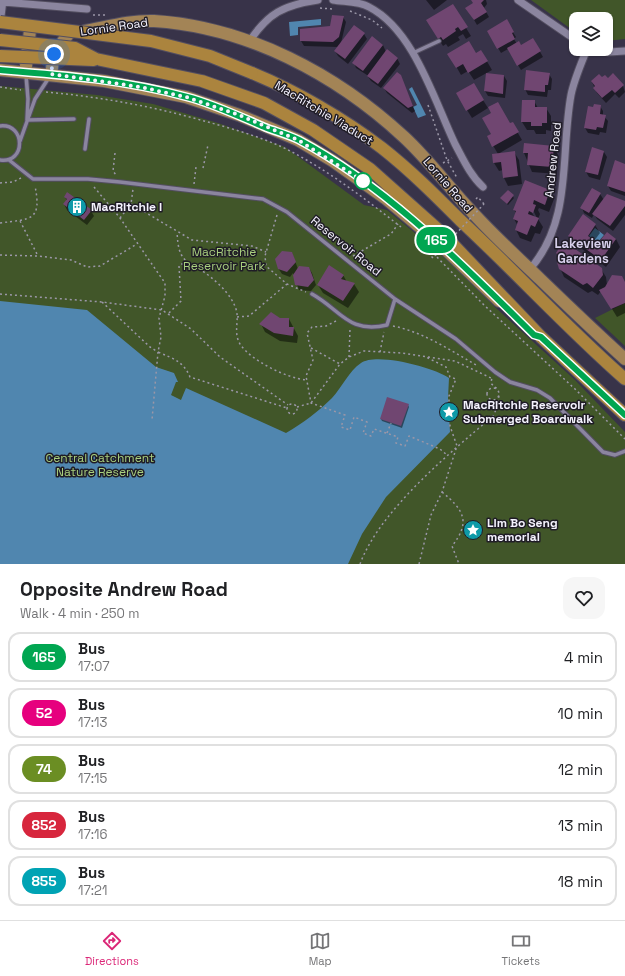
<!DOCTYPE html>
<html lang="en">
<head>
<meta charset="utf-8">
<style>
  body { margin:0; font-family:"Space Grotesk",sans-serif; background:#f6f6f6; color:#202124; height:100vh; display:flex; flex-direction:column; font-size:15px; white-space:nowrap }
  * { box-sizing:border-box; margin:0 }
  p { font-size:13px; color:#757577 }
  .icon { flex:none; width:22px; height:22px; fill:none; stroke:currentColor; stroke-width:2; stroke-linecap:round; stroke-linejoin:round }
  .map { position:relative; height:564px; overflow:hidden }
  .panel { display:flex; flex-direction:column; background:#fff; flex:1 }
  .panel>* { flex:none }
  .badge { padding:0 8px; border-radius:13px; font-size:14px; line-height:26px }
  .controls { position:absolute; left:569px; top:12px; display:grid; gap:8px }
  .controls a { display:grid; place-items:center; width:44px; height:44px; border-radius:8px; background:#fff; box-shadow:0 1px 3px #0004; font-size:20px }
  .you { position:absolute; width:20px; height:20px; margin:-10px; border:3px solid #fff; border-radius:50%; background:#1a73e8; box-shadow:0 0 0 6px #1a73e833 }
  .map>.badge { position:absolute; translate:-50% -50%; box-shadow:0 0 0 2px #fff }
  .round { display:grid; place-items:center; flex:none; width:42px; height:42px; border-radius:12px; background:#f6f6f6 }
  .overview { display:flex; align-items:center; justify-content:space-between; height:68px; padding:0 20px }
  h1 { font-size:19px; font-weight:600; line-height:30px }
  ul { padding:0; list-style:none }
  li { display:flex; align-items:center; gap:12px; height:50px; margin:0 8px 6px; padding:0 12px; border:2px solid #e0e0e0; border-radius:12px }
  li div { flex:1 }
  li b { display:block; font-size:15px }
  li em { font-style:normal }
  li .badge { min-width:44px; font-weight:700; text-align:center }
  .menu { display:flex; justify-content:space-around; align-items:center; height:56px; border-top:1px solid #e0e0e0; background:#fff; font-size:11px; color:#757577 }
  .menu a { display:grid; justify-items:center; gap:2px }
  .menu .active { color:#db2777 }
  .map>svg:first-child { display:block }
  .green { fill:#415629 }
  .water { fill:#5086af }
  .shadow { fill:#0007; fill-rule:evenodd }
  .building { fill:#704671 }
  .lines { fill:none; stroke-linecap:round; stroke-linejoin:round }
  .service-casing { stroke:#534e60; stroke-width:5.5 }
  .minor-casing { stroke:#534e60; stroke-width:9 }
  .primary-casing { stroke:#534e60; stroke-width:14 }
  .trunk-casing { stroke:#534e60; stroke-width:14 }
  .path { stroke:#9b97a8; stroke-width:1.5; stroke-dasharray:2 3; stroke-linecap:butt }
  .service { stroke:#8b859f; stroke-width:3.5 }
  .minor { stroke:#8b859f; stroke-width:7 }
  .primary { stroke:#a38456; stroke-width:12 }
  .trunk { stroke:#ab843e; stroke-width:12 }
  .trunk-bridge-casing { stroke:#534e60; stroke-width:14; stroke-linecap:butt }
  .path-bridge { stroke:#9b97a8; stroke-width:1.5; stroke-dasharray:2 3; stroke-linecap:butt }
  .trunk-bridge { stroke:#ab843e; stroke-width:12 }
  .line-casing { stroke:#fff; stroke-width:9 }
  .line { stroke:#00a651; stroke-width:6 }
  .walk { stroke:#f5f3fe; stroke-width:4; stroke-dasharray:0 7.2 }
  .stop-dot { fill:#fff; stroke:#00a651; stroke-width:2 }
  .labels { text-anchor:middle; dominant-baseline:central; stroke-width:3; stroke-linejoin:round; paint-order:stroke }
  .street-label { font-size:12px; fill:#f5f3fe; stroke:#1f1c26 }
  .poi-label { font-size:12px; font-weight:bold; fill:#f5f3fe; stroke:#1f1c26; text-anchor:start }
  .park-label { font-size:12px; fill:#a9d07f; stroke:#1f1c26 }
  .neighbourhood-label { font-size:13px; font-weight:bold; fill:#d6cfeb; stroke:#1f1c26 }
</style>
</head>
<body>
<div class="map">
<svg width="625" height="564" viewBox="0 0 625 564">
  <rect width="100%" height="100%" fill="#383349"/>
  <!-- green -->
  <path class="green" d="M531 0H625V39L606 41V19H576V29H571Z
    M0 86 97 95 153 104 218 123 285 147 364 205 387 210 449 261 497 309 575 380 625 432V564H0Z
    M625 303V346L595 318Z"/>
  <!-- water -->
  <path class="water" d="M321 19V25L298 27V35L290 36 289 22Z
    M412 87 426 115 418 118 413 107 417 105 409 89Z
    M595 228 604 235 598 242 589 236Z
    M0 301 87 310 156 367 174 373 178 382H176L171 395 181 400 186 388 286 433C303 423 318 412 332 398 342 387 349 371 361 363 377 352 435 368 449 378L448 398 450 432 386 497 362 534 348 564H0Z"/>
  <!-- shadow -->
  <path class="shadow" d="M426 0H447L434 10Z
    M472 0H486L487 4 484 8 489 17 477 25 470 13 474 3Z
    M452 5 471 36 466 39 463 34 458 37 460 40 448 47 446 44 443 46 432 28Z
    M343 17 346 22 341 43 364 34 367 39 348 64 338 56 335 51 338 47 304 46 301 41 331 27Z
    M506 21 516 37 514 39 517 44 521 46 533 39 543 57 521 70 508 49 501 53 488 31Z
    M383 45 386 52 397 58 400 64 381 88 371 81 367 75 356 68 354 63Z
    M481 51 492 70 474 80 468 71 461 75 449 54H476Z
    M487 74 504 76 507 81 505 98 488 96 485 91Z
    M549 74 552 79 551 90H548L547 97 528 95 525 89Z
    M613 75 623 86 625 92 619 98 615 94 606 103 597 93 592 82 602 79H608Z
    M400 76 415 111 412 113 387 93 384 88Z
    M473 84 488 108 472 118 457 94Z
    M523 101H534L538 108H546L551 116V131L546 130V134H536L534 130H527L522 122Z
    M600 106 603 111V115L608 121 606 133 600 132 599 135 588 133 585 128 594 108Z
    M512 123 522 140 498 154 488 137Z
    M554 147 558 155 557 174 532 172 524 153Z
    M514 152 519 160 522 184 508 186 504 178 503 170 499 171 494 163Z
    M604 152 607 157 600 180 589 177 586 172Z
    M625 165V196L611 191 608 186Z
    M508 191 514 198 508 205 503 200Z
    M550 191 554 199 549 212 539 208 538 210 540 214 538 219 543 227 540 234 535 233 531 242 520 238 516 230 518 226 514 219 516 213 514 210ZM532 208 537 218H535L530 209Z
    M600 194 604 200 625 202V215L613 231 597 219 594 214 592 218 584 213 582 208Z
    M65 197 91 211 94 216 87 225 67 210 64 204 67 201Z
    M595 225 600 233 594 241 599 245 616 239 620 247 606 267 574 243 569 236Z
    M292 253 298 269 309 268 312 273 316 285 311 291 299 290 293 273 290 277 282 274 278 268Z
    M557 254 601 269 606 277 607 285 625 284V313L617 317 601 291 598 295 592 291 588 293 564 277 560 268V259Z
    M343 275 347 282 354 284 359 292 348 308 323 293 318 285Z
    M279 319H289L298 336 297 343 280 341 265 332 261 324Z
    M408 405 409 407 402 428 382 421 381 419Z"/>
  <!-- building -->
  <path class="building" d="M471 0H484L481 3 487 12 474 20 465 8 473 3Z
    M453 4 468 27 461 31 458 27 455 29 456 31 443 40 441 37 438 39 426 20Z
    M332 15 344 16 339 37 333 42 300 41V29L330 26Z
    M507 19 514 32 512 33 515 39 497 49 487 31Z
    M354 25 365 33 345 59 334 51Z
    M372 36 383 45 363 71 352 63Z
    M533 38 541 51 517 66 507 48 519 41 521 45Z
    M469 41 476 53 481 50 488 61 468 73 463 64 456 68 447 54Z
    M387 49 398 58 378 84 367 76Z
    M526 70 550 73 548 85H545V92L524 90Z
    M397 72 401 75 413 106 408 108 383 88Z
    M486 73 504 75 503 94 484 91Z
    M613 73 624 85 615 93 612 90 602 98 593 88 595 86 591 81 599 74 602 77 605 75 608 78Z
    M474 83 484 100 466 111 456 93Z
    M522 100H535V107H547V123H542V126H531V122H521Z
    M498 102 510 123 513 122 519 132 492 147 487 136 491 134 482 118 491 113 488 107Z
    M594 104 601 105 600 114 606 115 603 128 597 127 596 130 584 128 588 106 593 107Z
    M524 143 554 146 552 167 527 165 528 153H523Z
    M592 147 604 151 598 175 585 172Z
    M515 151 518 176 503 178 501 162 493 163 492 154Z
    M615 160 625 164V192L607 186Z
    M525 180 550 190 545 205 534 200 533 204 536 205 533 213 529 211 528 214 539 218 535 227 531 225 527 235 515 230 518 221 513 219 516 211 513 210Z
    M592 188 601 193 589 213 580 208Z
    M508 190 514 195 507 204 500 198Z
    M67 192 92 210 84 220 63 204 67 199 64 197Z
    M607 194 625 201V206L610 226 592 214Z
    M583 214 596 224 588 236 598 243 607 232 616 239 601 260 568 236Z
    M568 244 602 268 603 275 593 288 587 283 583 285 559 269 557 262 560 257 556 253 561 245 565 248Z
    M282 251 292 252 296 262 287 272 278 269 275 259Z
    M329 265 344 275 341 279 355 283 343 301 317 285Z
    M299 266 309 267 314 280 308 287 295 285 293 275Z
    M612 275 622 276 625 282V303L611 309 599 290 605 287Z
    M271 312 280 318H289V327H294L293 336 274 333 259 324Z
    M387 397 409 404 401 426 380 419Z"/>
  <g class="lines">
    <!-- service casing -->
    <g class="service-casing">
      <path id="service" d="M413 53 439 41
        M26 75 28 99 27 120 74 119
        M0 126C26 123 26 164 0 160
        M20 141 35 99 48 79
        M85 149 89 119
        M9 160 33 179H88L120 182 263 199 287 212 395 299 456 339 495 372 510 382 537 390 550 398 603 452 615 455 625 451
        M312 294C341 310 348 334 387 325L395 299"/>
    </g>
    <!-- minor casing -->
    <g class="minor-casing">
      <path id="minor" d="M333 0C344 2 359 1 369 7 414 30 434 100 455 144 463 159 470 175 483 187
        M518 0 576 40
        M3 2 87 9
        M0 24 3 0
        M249 42C268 13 284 5 318 0
        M593 49 609 52 625 51
        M530 269C573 220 560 155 571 95 574 80 581 64 587 49"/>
    </g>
    <!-- primary casing -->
    <g class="primary-casing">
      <path id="primary" d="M85 31C107 27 131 20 154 21 247 27 336 74 404 137 429 160 449 188 473 213 494 236 517 257 540 279 568 306 596 333 625 359
        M26 66 30 30
        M0 70 104 81 186 97 239 115 298 140 333 161 385 198 441 245 499 301
        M51 75 54 54 69 33"/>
    </g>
    <!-- trunk casing -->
    <g class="trunk-casing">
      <path id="trunk" d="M96 59 202 81 264 103 313 130 370 169 443 234 541 337 625 415
        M252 73C296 91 344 119 382 148 410 170 435 195 460 220 516 272 568 329 625 379"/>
    </g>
    <!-- path -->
    <path class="path" d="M320 8 332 9
      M350 11 372 20 382 28
      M93 15H105
      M0 87 21 90
      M46 92C100 97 152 106 204 121 230 128 258 136 282 147 324 167 364 198 401 227
      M428 105 447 160 457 178
      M115 153 113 171 116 175
      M443 163 452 158
      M203 168 208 145
      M0 183 13 182 21 178
      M194 184 196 167
      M94 187 120 218 165 283V296L159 318 161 337 158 352C174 359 183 361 190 377L287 408
      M476 199 478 197 484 204
      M131 204 192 240 252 246 266 252
      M277 215 265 256 266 266 287 284 306 292
      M120 218 131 204 133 189
      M20 221 38 256
      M0 223C31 219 42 221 35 186
      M430 250 485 306 575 389 625 439
      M0 255 38 256 71 260 87 267 100 266 137 244
      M353 256 391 234 398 224
      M190 264C206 271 235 294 237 314 238 324 234 334 240 344 251 361 287 378 306 380
      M0 294 102 302 162 310 191 329 220 357 288 405
      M102 302 150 347 158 352 152 420
      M169 313 181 301 179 266 181 264H190C178 256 178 245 177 232
      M237 317 249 316 287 284
      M336 321 326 326 312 327 307 333 313 360 306 376 311 403 345 415 341 427 350 430 354 417 367 422 363 433 371 436 374 429 398 437 396 443 405 446 409 436 440 449 447 455
      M393 326C423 332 450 350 476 365
      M311 348 340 364
      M380 352 384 332
      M349 357 350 329
      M487 394a6 6 0 1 1 12 0a6 6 0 1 1-12 0Z
      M287 409a5 5 0 1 1 10 0a5 5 0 1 1-10 0Z
      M297 407 311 403 340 364 349 357 364 351 402 353 455 361 491 378
      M387 433 391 423
      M442 492C464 510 471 522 452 546L459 564
      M360 564C380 510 450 453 493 416 496 411 501 396 498 390 496 387 493 386 491 383L492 377
      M419 564 431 515 442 492 457 446 450 426 449 407V396L456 379 450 377 446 367 426 357"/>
    <!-- service -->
    <use href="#service" class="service"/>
    <!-- minor -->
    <use href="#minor" class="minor"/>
    <!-- primary -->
    <use href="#primary" class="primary"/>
    <!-- trunk -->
    <use href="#trunk" class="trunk"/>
    <!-- trunk-bridge casing -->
    <g class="trunk-bridge-casing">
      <path id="trunk-bridge" d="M0 22 151 41 210 56 252 73
        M0 40 75 48 96 59
        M0 56 93 60 96 59"/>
    </g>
    <!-- path-bridge -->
    <path class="path-bridge" d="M435 249 430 255 433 258 484 204"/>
    <!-- trunk-bridge -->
    <use href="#trunk-bridge" class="trunk-bridge"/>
  </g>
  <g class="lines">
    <!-- line casing -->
    <g class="line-casing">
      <path id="line" d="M0 70C62 75 126 80 187 97 214 104 241 117 267 128 278 132 289 135 299 140 389 188 462 264 534 335L541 337 625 415"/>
    </g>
    <!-- line -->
    <use href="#line" class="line"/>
    <!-- walk -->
    <path class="walk" d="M54 54 51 74 140 87 186 97 239 115 298 140 363 181"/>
  </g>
  <!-- icons -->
  <defs>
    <g id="building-disc" transform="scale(1)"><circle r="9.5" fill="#0f9aa8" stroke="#1f1c26"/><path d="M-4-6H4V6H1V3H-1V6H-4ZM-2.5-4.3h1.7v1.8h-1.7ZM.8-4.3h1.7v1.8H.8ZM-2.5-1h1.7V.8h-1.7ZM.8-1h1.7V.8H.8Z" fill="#fff"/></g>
    <g id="sight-disc" transform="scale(1)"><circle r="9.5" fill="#0f9aa8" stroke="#1f1c26"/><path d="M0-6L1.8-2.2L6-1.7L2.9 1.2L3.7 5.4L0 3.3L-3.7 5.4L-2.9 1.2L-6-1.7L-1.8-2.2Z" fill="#fff"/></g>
  </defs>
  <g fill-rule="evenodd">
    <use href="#building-disc" x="77" y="207"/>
    <use href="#sight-disc" x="449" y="412"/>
    <use href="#sight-disc" x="473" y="530"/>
  </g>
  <!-- markers -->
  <circle class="stop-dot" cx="363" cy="181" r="8"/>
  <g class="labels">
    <!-- street labels -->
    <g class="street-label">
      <text transform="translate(114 27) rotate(-8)">Lornie Road</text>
      <text transform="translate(324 113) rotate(31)">MacRitchie Viaduct</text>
      <text transform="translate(553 160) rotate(-84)">Andrew Road</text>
      <text transform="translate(448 185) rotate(49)">Lornie Road</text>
      <text transform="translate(346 246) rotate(39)">Reservoir Road</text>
    </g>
    <!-- poi labels -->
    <g class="poi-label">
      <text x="91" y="207">MacRitchie I</text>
      <text x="463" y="405">MacRitchie Reservoir<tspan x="463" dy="14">Submerged Boardwalk</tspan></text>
      <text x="487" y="523">Lim Bo Seng<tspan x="487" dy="14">memorial</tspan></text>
    </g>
    <!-- park labels -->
    <g class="park-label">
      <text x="224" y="252">MacRitchie<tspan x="224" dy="14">Reservoir Park</tspan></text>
      <text x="100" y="458">Central Catchment<tspan x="100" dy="14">Nature Reserve</tspan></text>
    </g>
    <!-- neighbourhood labels -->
    <g class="neighbourhood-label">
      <text x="583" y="243">Lakeview<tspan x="583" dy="15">Gardens</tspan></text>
    </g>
  </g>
</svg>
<div class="controls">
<a><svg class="icon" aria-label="layers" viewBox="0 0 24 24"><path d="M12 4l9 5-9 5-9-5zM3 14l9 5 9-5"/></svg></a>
</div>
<div class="you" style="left:54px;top:54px"></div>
<b class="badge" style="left:436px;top:240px;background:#00a651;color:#fff">165</b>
</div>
<section class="panel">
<div class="overview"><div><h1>Opposite Andrew Road</h1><p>Walk · 4 min · 250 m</p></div><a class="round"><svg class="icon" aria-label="heart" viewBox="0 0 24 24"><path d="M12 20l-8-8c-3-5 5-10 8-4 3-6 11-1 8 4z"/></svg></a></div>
<ul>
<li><span class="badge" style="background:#00a651;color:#fff">165</span><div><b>Bus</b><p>17:07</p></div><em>4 min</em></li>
<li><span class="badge" style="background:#e6007e;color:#fff">52</span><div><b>Bus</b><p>17:13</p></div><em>10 min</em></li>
<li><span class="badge" style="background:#6b8e23;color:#fff">74</span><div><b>Bus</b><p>17:15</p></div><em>12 min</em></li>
<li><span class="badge" style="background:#d7263d;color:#fff">852</span><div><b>Bus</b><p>17:16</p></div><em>13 min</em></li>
<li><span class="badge" style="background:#00a3b4;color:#fff">855</span><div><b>Bus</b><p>17:21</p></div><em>18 min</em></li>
</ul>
</section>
<nav class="menu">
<a class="active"><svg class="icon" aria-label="directions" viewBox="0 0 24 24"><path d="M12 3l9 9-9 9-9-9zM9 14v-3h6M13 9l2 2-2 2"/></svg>Directions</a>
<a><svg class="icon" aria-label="map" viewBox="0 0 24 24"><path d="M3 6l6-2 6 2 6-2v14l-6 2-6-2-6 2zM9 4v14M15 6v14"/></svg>Map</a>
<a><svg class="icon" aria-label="tickets" viewBox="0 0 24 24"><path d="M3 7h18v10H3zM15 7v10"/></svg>Tickets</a>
</nav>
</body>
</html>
